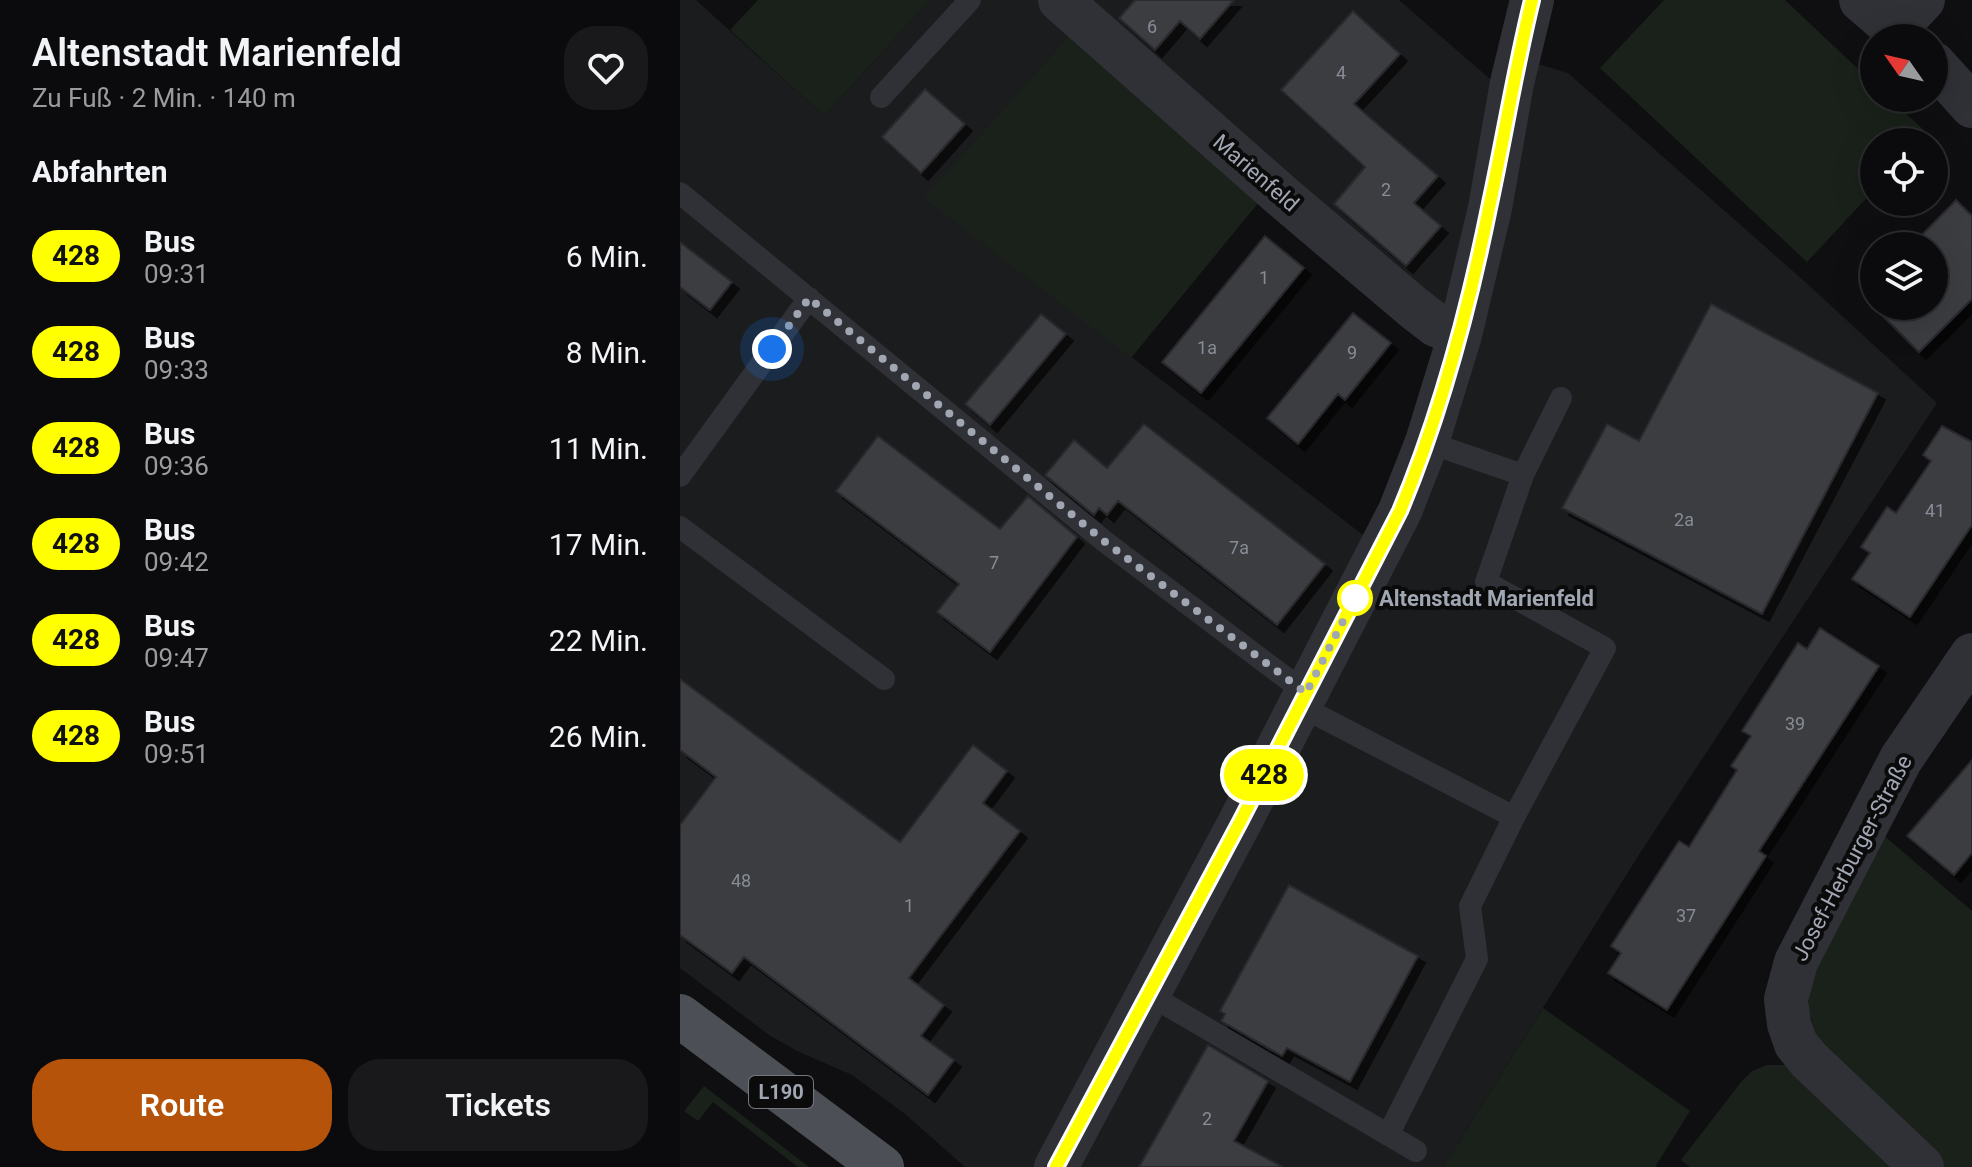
<!DOCTYPE html>
<html lang="de">
<head>
<meta charset="utf-8">
<style>
  body { margin:0; font-family:Roboto,sans-serif; background:#19191b; color:#f1f3f6; height:100vh; display:flex; flex-direction:column; font-size:30px; white-space:nowrap }
  * { box-sizing:border-box; margin:0 }
  p { font-size:26px; color:#9a9b9d }
  .icon { flex:none; width:44px; height:44px; fill:none; stroke:currentColor; stroke-width:2; stroke-linecap:round; stroke-linejoin:round }
  .map { position:relative; flex:1; overflow:hidden }
  .sheet { display:flex; flex-direction:column; background:#0b0b0d; width:680px }
  .sheet>* { flex:none }
  .badge { padding:0 16px; border-radius:26px; font-size:28px; line-height:52px }
  .needle { width:52px; rotate:304deg }
  .controls { position:absolute; left:1180px; top:24px; display:grid; gap:16px }
  .controls a { display:grid; place-items:center; width:88px; height:88px; border-radius:50%; background:#0b0b0d; box-shadow:0 8px 32px #0002,0 0 0 2px #2b2b2e; font-size:40px }
  .you { position:absolute; width:40px; height:40px; margin:-20px; border:6px solid #fff; border-radius:50%; background:#1a73e8; box-shadow:0 0 0 12px #1a73e833 }
  .map>.badge { position:absolute; translate:-50% -50%; box-shadow:0 0 0 4px #fff }
  h2 { padding:0 32px; font-size:30px; line-height:72px }
  .round { display:grid; place-items:center; flex:none; width:84px; height:84px; border-radius:32px; background:#19191b }
  .summary { display:flex; align-items:center; justify-content:space-between; height:136px; padding:0 32px }
  h1 { font-size:38px; font-weight:600; line-height:60px }
  .cta { display:flex; gap:16px; margin-top:auto; padding:16px 32px }
  .cta a { flex:1; height:92px; border-radius:32px; background:#b45309; color:#fff; font-size:32px; font-weight:600; line-height:92px; text-align:center }
  .cta a+a { background:#19191b; color:#f1f3f6 }
  ul { padding:0; list-style:none }
  li { display:flex; align-items:center; gap:24px; height:96px; padding:0 32px }
  li div { flex:1 }
  li b { display:block; font-size:30px }
  li em { font-style:normal }
  li .badge { min-width:88px; font-weight:700; text-align:center }
  main { display:flex; flex:1; min-height:0 }
  .map>svg:first-child { display:block }
  .built { fill:#1b1c1e; fill-rule:evenodd }
  .green { fill:#1a211a }
  .building { fill:#3b3c41; stroke:#29292d; stroke-width:2; filter:url(#shadow) }
  .lines { fill:none; stroke-linecap:round; stroke-linejoin:round }
  .lane { stroke:#303136; stroke-width:22 }
  .street { stroke:#303136; stroke-width:44 }
  .primary { stroke:#4c4f55; stroke-width:44 }
  .line-casing { stroke:#fff; stroke-width:18 }
  .line { stroke:#ff0; stroke-width:12 }
  .walk { stroke:#a0a6b2; stroke-width:8; stroke-dasharray:0 14.4 }
  .stop-dot { fill:#fff; stroke:#ff0; stroke-width:4 }
  .labels { text-anchor:middle; dominant-baseline:central; stroke-width:8; stroke-linejoin:round; paint-order:stroke }
  .number-label { font-size:18px; fill:#878c96 }
  .shield { fill:#0b0b0c; stroke:#737880; stroke-width:2 }
  .shield-label { font-size:20px; font-weight:bold; fill:#a0a6b2 }
  .street-label { font-size:22px; fill:#a0a6b2; stroke:#0b0b0c }
  .stop-label { font-size:22px; font-weight:bold; fill:#a0a6b2; stroke:#0b0b0c; text-anchor:start }
</style>
</head>
<body>
<main>
<section class="sheet">
<div class="summary"><div><h1>Altenstadt Marienfeld</h1><p>Zu Fuß · 2 Min. · 140 m</p></div><a class="round"><svg class="icon" aria-label="heart" viewBox="0 0 24 24"><path d="M12 20l-8-8c-3-5 5-10 8-4 3-6 11-1 8 4z"/></svg></a></div>
<h2>Abfahrten</h2>
<ul>
<li><span class="badge" style="background:#ff0;color:#111">428</span><div><b>Bus</b><p>09:31</p></div><em>6 Min.</em></li>
<li><span class="badge" style="background:#ff0;color:#111">428</span><div><b>Bus</b><p>09:33</p></div><em>8 Min.</em></li>
<li><span class="badge" style="background:#ff0;color:#111">428</span><div><b>Bus</b><p>09:36</p></div><em>11 Min.</em></li>
<li><span class="badge" style="background:#ff0;color:#111">428</span><div><b>Bus</b><p>09:42</p></div><em>17 Min.</em></li>
<li><span class="badge" style="background:#ff0;color:#111">428</span><div><b>Bus</b><p>09:47</p></div><em>22 Min.</em></li>
<li><span class="badge" style="background:#ff0;color:#111">428</span><div><b>Bus</b><p>09:51</p></div><em>26 Min.</em></li>
</ul>
<div class="cta"><a>Route</a><a>Tickets</a></div>
</section>
<div class="map">
<svg width="1292" height="1167" viewBox="0 0 1292 1167">
  <defs>
    <filter id="shadow"><feDropShadow dx="7" dy="7" stdDeviation="0" flood-color="#0009"/></filter>
  </defs>
  <rect width="100%" height="100%" fill="#0f0f11"/>
  <!-- built -->
  <path class="built" d="M0 0H16L144 116 250 0H719L810 79 832 82 838 58 888 73 1123 280 1257 403 962 850 763 1167H285L225 1114 172 1075 117 1051 89 1035 0 968ZM395 29 780 335 700 548 245 198Z"/>
  <!-- green -->
  <path class="green" d="M78 0H250L144 116 50 30Z
    M984 0H1105L1194 84V98H1209L1247 133 1239 142H1194V190L1127 262 920 68Z
    M395 29 584 196 451 358 244 198Z
    M1202 834 1292 911V1167H1264L1147 1054 1135 1033 1129 1011V983Z
    M863 1008 1010 1111 975 1167H763Z
    M1087 1065H1104L1115 1070 1226 1167H1010L1001 1160 1061 1082 1072 1071Z
    M24 1086 129 1167H118L33 1102 18 1121 4 1111Z"/>
  <!-- building -->
  <path class="building" d="M455 0H554L520 39 500 21 475 50 439 18Z
    M673 11 720 54 674 104 758 176 734 203 761 226 726 266 654 204 685 167 601 90Z
    M245 89 285 124 241 173 202 137Z
    M1276 200 1292 216V299L1239 352 1193 306H1254V246H1231Z
    M585 236 624 268 521 393 482 362Z
    M0 242 52 282 30 310 0 287Z
    M1031 304 1198 393 1082 614 882 508 927 424 959 441Z
    M673 313 711 343 665 400 658 394 618 444 587 418Z
    M361 314 386 334 310 425 285 404Z
    M464 424 645 564 597 625 438 501 427 515 419 508 414 515 365 475 394 440 427 468Z
    M1262 426 1292 442V525L1230 617 1172 579 1190 553 1181 547 1207 507 1216 513 1251 461 1243 455Z
    M198 436 320 529 348 496 397 537 310 652 257 612 279 584 156 491Z
    M1140 628 1199 666 1079 851 1086 856 987 1010 928 973 941 953 931 946 999 841 1009 847 1057 770 1051 766 1071 736 1062 731 1118 643 1127 649Z
    M0 679 220 842 293 745 327 771 303 803 340 831 229 978 264 1005 241 1036 274 1060 248 1095 64 957 52 973 0 935V825L36 777 0 750Z
    M1292 760V853L1274 875 1227 836Z
    M609 885 738 956 670 1082 607 1048 602 1056 541 1021 545 1014 540 1011Z
    M528 1045 588 1081 554 1141 603 1167H459Z"/>
  <g class="lines">
    <!-- lane -->
    <path class="lane" d="M201 97 290 0
      M0 193 424 541 626 693
      M747 442 843 475
      M0 476 129 298
      M0 527 204 679
      M620 706 834 817 925 648 806 582 843 475 881 398
      M468 994 736 1151
      M708 1135 797 959 790 906 834 817"/>
    <!-- street -->
    <path class="street" d="M380 0 603 197 734 308 756 325 780 335
      M1181 0 1225 38
      M1215 29 1243 0
      M1254 64 1292 106
      M376 1167 560 822 720 511 747 442 780 335 810 208 832 83 852 0
      M1242 1167 1129 1060 1116 1044 1109 1024 1106 999 1116 962 1221 759 1292 655"/>
    <!-- primary -->
    <path class="primary" d="M0 1016 202 1167"/>
  </g>
  <g class="lines">
    <!-- line casing -->
    <g class="line-casing">
      <path id="line" d="M376 1167 560 822 720 511C761 413 788 312 809 208 824 139 835 69 852 0"/>
    </g>
    <!-- line -->
    <use href="#line" class="line"/>
    <!-- walk -->
    <path class="walk" d="M92 349 129 298 424 541 626 693 675 598"/>
  </g>
  <!-- markers -->
  <circle class="stop-dot" cx="675" cy="598" r="16"/>
  <g class="labels">
    <!-- number labels -->
    <g class="number-label">
      <text x="472" y="26">6</text>
      <text x="661" y="72">4</text>
      <text x="706" y="189">2</text>
      <text x="584" y="277">1</text>
      <text x="527" y="347">1a</text>
      <text x="672" y="352">9</text>
      <text x="1255" y="510">41</text>
      <text x="1004" y="519">2a</text>
      <text x="559" y="547">7a</text>
      <text x="314" y="562">7</text>
      <text x="1115" y="723">39</text>
      <text x="61" y="880">48</text>
      <text x="229" y="905">1</text>
      <text x="1006" y="915">37</text>
      <text x="527" y="1118">2</text>
    </g>
    <!-- shield labels -->
    <rect class="shield" x="69" y="1076" width="64" height="32" rx="6"/>
    <g class="shield-label">
      <text x="101" y="1092">L190</text>
    </g>
    <!-- street labels -->
    <g class="street-label">
      <text transform="translate(576 173) rotate(41)">Marienfeld</text>
      <text transform="translate(1172 858) rotate(-62)">Josef-Herburger-Straße</text>
    </g>
    <!-- stop labels -->
    <g class="stop-label">
      <text x="699" y="598">Altenstadt Marienfeld</text>
    </g>
  </g>
</svg>
<div class="controls">
<a><svg class="needle" viewBox="-14 -14 28 28"><path d="M0-13l5 13h-10z" fill="#e53935"/><path d="M0 13l5-13h-10z" fill="#9a9b9d"/></svg></a>
<a><svg class="icon" aria-label="locate" viewBox="0 0 24 24"><circle cx="12" cy="12" r="6"/><path d="M12 2v4M12 18v4M2 12h4M18 12h4"/></svg></a>
<a><svg class="icon" aria-label="layers" viewBox="0 0 24 24"><path d="M12 4l9 5-9 5-9-5zM3 14l9 5 9-5"/></svg></a>
</div>
<div class="you" style="left:92px;top:349px"></div>
<b class="badge" style="left:584px;top:775px;background:#ff0;color:#111">428</b>
</div>
</main>
</body>
</html>
